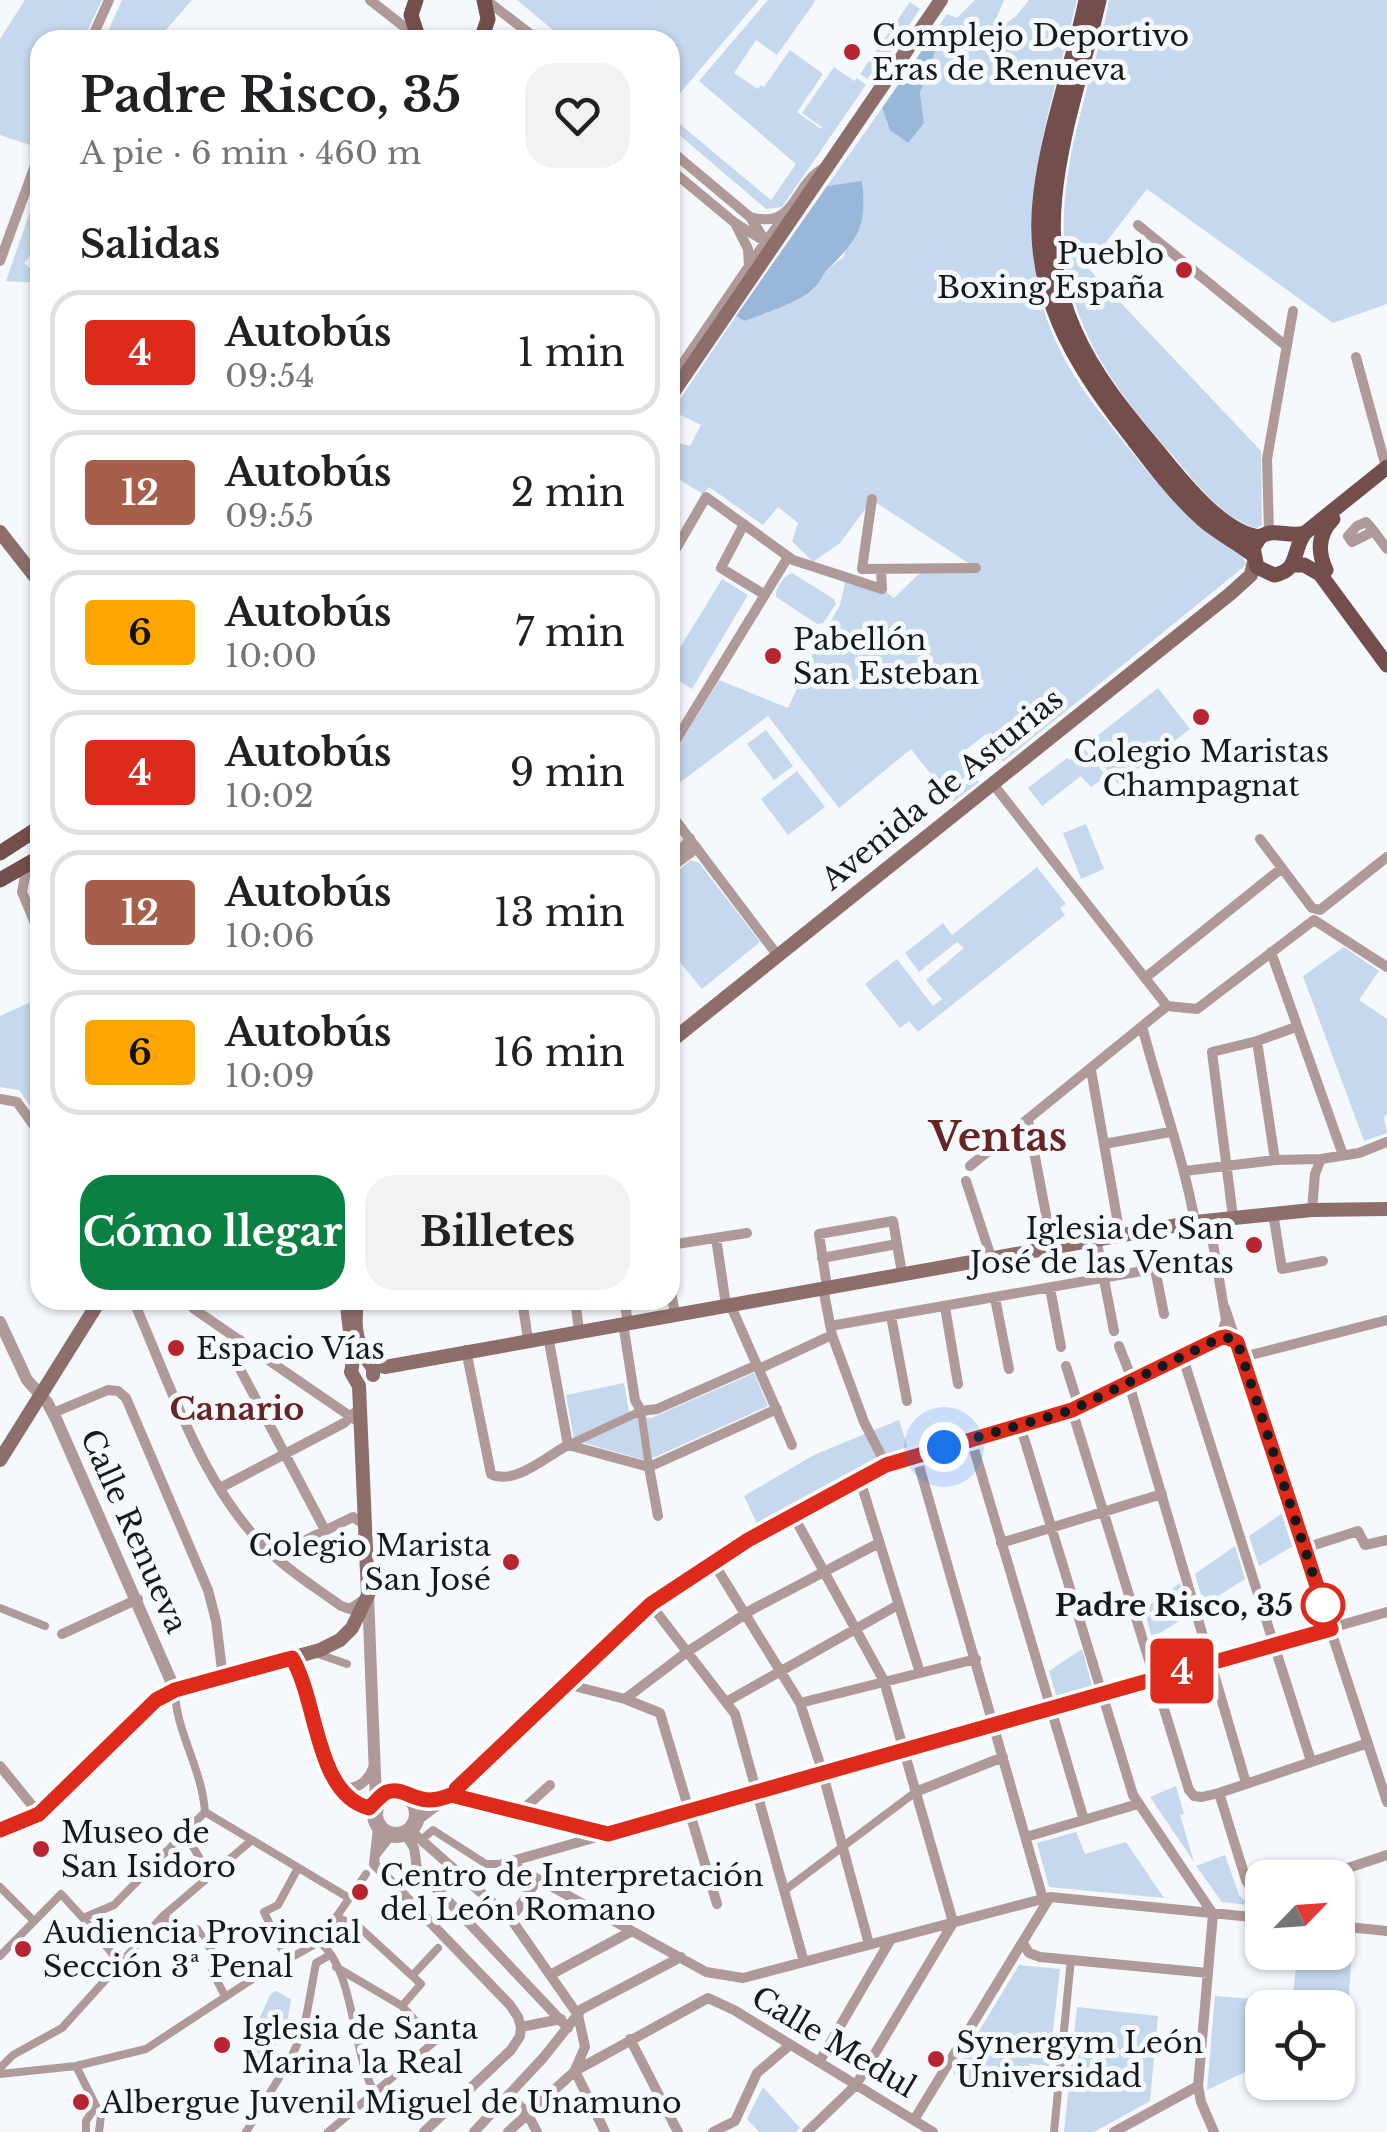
<!DOCTYPE html>
<html lang="es">
<head>
<meta charset="utf-8">
<style>
  body { margin:0; font-family:"Libre Baskerville",serif; background:#f2f2f2; color:#202124; height:100vh; display:flex; flex-direction:column; font-size:38px; white-space:nowrap }
  * { box-sizing:border-box; margin:0 }
  p { font-size:32px; color:#757577 }
  .icon { flex:none; width:55px; height:55px; fill:none; stroke:currentColor; stroke-width:2; stroke-linecap:round; stroke-linejoin:round }
  .map { position:relative; flex:1; overflow:hidden }
  .side { position:absolute; left:30px; top:30px; width:650px; height:1280px; display:flex; flex-direction:column; background:#fff; border-radius:30px; box-shadow:0 2px 8px #0004 }
  .side>* { flex:none }
  .badge { padding:0 20px; border-radius:8px; font-size:35px; line-height:65px }
  .needle { width:65px; rotate:65deg }
  .buttons { position:absolute; left:1245px; top:1860px; display:grid; gap:20px }
  .buttons a { display:grid; place-items:center; width:110px; height:110px; border-radius:20px; background:#fff; box-shadow:0 2px 8px #0004; font-size:50px }
  .you { position:absolute; width:50px; height:50px; margin:-25px; border:8px solid #fff; border-radius:50%; background:#1a73e8; box-shadow:0 0 0 15px #1a73e833 }
  .map>.badge { position:absolute; translate:-50% -50%; box-shadow:0 0 0 5px #fff }
  h2 { padding:0 50px; font-size:38px; line-height:90px }
  .round { display:grid; place-items:center; flex:none; width:105px; height:105px; border-radius:30px; background:#f2f2f2 }
  .head { display:flex; align-items:center; justify-content:space-between; height:170px; padding:0 50px }
  h1 { font-size:48px; font-weight:700; line-height:75px }
  .primary-button { display:flex; gap:20px; margin-top:auto; padding:20px 50px }
  .primary-button a { flex:1; height:115px; border-radius:30px; background:#0b8043; color:#fff; font-size:40px; font-weight:700; line-height:115px; text-align:center }
  .primary-button a+a { background:#f2f2f2; color:#202124 }
  ul { padding:0; list-style:none }
  li { display:flex; align-items:center; gap:30px; height:125px; margin:0 20px 15px; padding:0 30px; border:5px solid #e0e0e0; border-radius:30px }
  li div { flex:1 }
  li b { display:block; font-size:38px }
  li em { font-style:normal }
  li .badge { min-width:110px; font-weight:700; text-align:center }
  .map>svg:first-child { display:block }
  .green { fill:#c6d8ee }
  .forest { fill:#99b7d9 }
  .lines { fill:none; stroke-linecap:round; stroke-linejoin:round }
  .pedestrian { stroke:#b09a99; stroke-width:8 }
  .minor { stroke:#b09a99; stroke-width:10 }
  .tertiary { stroke:#b09a99; stroke-width:12 }
  .secondary { stroke:#8d6e6b; stroke-width:14 }
  .primary { stroke:#734e4c; stroke-width:15 }
  .line-casing { stroke:#fff; stroke-width:22 }
  .line { stroke:#dd2a1a; stroke-width:15 }
  .walk { stroke:#15191c; stroke-width:10; stroke-dasharray:0 18 }
  .poi-dot { fill:#b72630; stroke:#f5f8fd; stroke-width:4 }
  .stop-dot { fill:#fff; stroke:#dd2a1a; stroke-width:5 }
  .labels { text-anchor:middle; dominant-baseline:central; stroke-width:10; stroke-linejoin:round; paint-order:stroke }
  .poi-label { font-size:30px; fill:#15191c; stroke:#f5f8fd; text-anchor:start }
  .street-label { font-size:30px; fill:#15191c; stroke:#f5f8fd }
  .stop-label { font-size:30px; font-weight:bold; fill:#15191c; stroke:#f5f8fd; text-anchor:end }
  .neighbourhood-label { font-size:32px; font-weight:bold; fill:#682323; stroke:#f5f8fd }
  .district-label { font-size:40px; font-weight:bold; fill:#682323; stroke:#f5f8fd }
</style>
</head>
<body>
<div class="map">
<svg width="1387" height="2132" viewBox="0 0 1387 2132">
  <rect width="100%" height="100%" fill="#f5f8fd"/>
  <!-- green -->
  <path class="green" d="M25 0H102L83 40H40V132L33 146 0 135V39Z
    M122 0H192L157 40H104Z
    M517 0H759L670 105V40H565Z
    M768 0H816L777 55 756 40 734 73 758 89 761 85 764 87 790 50 823 74 797 112 821 129 822 127 802 113 834 67 854 81 857 78 866 85 782 207 766 209 670 127V116L771 200 796 164 699 81Z
    M975 0H1004L989 36 1016 16 1029 0H1077C1049 118 1001 238 1062 354 1077 384 1098 410 1118 435 1155 482 1191 525 1243 556L1246 565 1003 762 986 734 959 755 979 782 953 802 911 749 839 808 768 716 670 790V760L719 680 788 708 818 643 840 605 846 577 882 589 894 598 924 569 973 566 872 500 840 543 813 562 792 541 798 523 778 507 763 525 709 487 703 494 678 479H670V441L690 446 701 425 672 411 736 316 744 321 813 290 826 271 844 256 863 182 827 186 882 108 890 130 924 124 920 93 936 49 932 36 947 14 957 18Z
    M1109 0H1387V304L1333 323 1147 189 1087 267 1261 451 1262 525 1257 528C1219 519 1191 475 1166 448 1070 339 1043 262 1079 119 1089 79 1102 41 1109 0Z
    M910 2 920 9 871 81 860 74Z
    M40 183V244L24 263 40 277V283L6 281Z
    M792 573 834 599 836 604 823 623 817 624 776 597C775 589 784 575 792 573Z
    M722 579 748 595 692 689 670 675V664Z
    M1158 688 1190 729 1118 784 1087 744Z
    M766 730 793 766 774 780 747 744Z
    M1085 749 1106 776 1091 787 1081 776 1042 806 1028 788 1067 758 1070 760Z
    M797 771 825 807 788 835 761 799Z
    M1086 824 1104 869 1081 879 1063 833Z
    M691 860 699 863 760 942 702 989 670 950V877Z
    M1037 867 1066 904 1060 908 1065 915 918 1032 909 1021 900 1028 865 984 897 959 933 1006 942 999 926 980 964 948 957 942 919 972 905 953 943 923 952 935Z
    M1344 947 1379 971 1359 1000 1387 1019V1113L1384 1118 1387 1133 1364 1141 1303 976Z
    M40 998V1120L19 1090 0 1087V1016Z
    M754 1373 768 1406 655 1457 644 1460 574 1440 566 1395 624 1383 630 1418H651Z
    M899 1420 909 1451 758 1526 744 1496 814 1455Z
    M1284 1512 1295 1545 1259 1566 1249 1536Z
    M1235 1546 1245 1579 1204 1605 1195 1574Z
    M1180 1583 1189 1615 1152 1638 1144 1609Z
    M1082 1649 1093 1689 1057 1698 1049 1671Z
    M1176 1786 1184 1814 1180 1815 1194 1862 1150 1797Z
    M1076 1832 1085 1854 1126 1842 1164 1898 1049 1887 1037 1843Z
    M1225 1855 1239 1895 1249 1905 1222 1902 1196 1866Z
    M1338 1939 1353 1940 1346 2036 1338 2035V2008L1292 2007 1297 1953 1338 1952Z
    M1019 1965 1060 1969 1049 2066 1030 2064 1012 2093 992 2080 983 2092 953 2074Z
    M276 1991 291 1999 287 2023 261 2074 241 2063 254 2040 251 2037 271 1993Z
    M1215 1996 1289 2002V2007L1262 2008V2064L1207 2090Z
    M1077 2007 1158 2016 1150 2101 1094 2132H1064Z
    M763 2087 800 2128 796 2132H759L747 2119Z"/>
  <!-- forest -->
  <path class="forest" d="M932 36 936 49 920 93 924 123 908 143 890 130 882 108Z
    M862 181C867 227 859 238 828 269 822 275 820 283 814 288 801 302 762 314 744 321L736 316 827 186Z"/>
  <g class="lines">
    <!-- pedestrian -->
    <path class="pedestrian" d="M568 1445 641 1411 649 1467
      M0 1608 45 1626
      M318 1654 347 1664
      M379 1814a17 17 0 1 1 34 0a17 17 0 1 1-34 0Z
      M205 1812 349 1898
      M185 1833 210 1876
      M421 1840 433 1830 486 1864H498
      M0 1887 34 1921
      M785 1890 917 1791
      M163 1916 184 1935 197 1929 218 1960 212 1971 225 1996
      M336 1917 359 1927 421 1984 402 2006
      M83 1918 119 1962
      M319 1942C355 1968 352 2056 375 2093
      M0 1956 61 1894 83 1918 114 1905 205 1812C202 1768 175 1730 175 1690
      M287 1960 264 1912 278 1905 298 1868
      M412 1976 438 1948
      M76 2066 101 2116 99 2132
      M0 2068 13 2055 62 2028 163 1916 252 1840
      M0 2074 76 2066 146 2049 254 1978 319 1942 366 1874
      M86 2132V2121L95 2107
      M246 2132 290 2060 304 2029 316 1963 330 1955
      M328 2132 434 2042 402 2006 336 1967
      M1054 2132 1071 1959"/>
    <!-- minor -->
    <path class="minor" d="M370 0 416 36
      M486 0 538 40
      M482 39 513 40
      M91 40 109 0
      M670 150 750 217 766 242
      M670 169 735 223 766 242
      M750 217C797 230 792 185 824 168
      M1138 225 1286 346
      M0 261 40 152
      M749 265 786 214
      M1356 357 1386 467
      M670 382 749 266 748 249 735 223
      M872 499 862 569 976 568
      M744 524 721 568 765 595
      M1374 531 1352 542 1348 536 1357 526 1366 522C1374 530 1380 540 1387 549
      M1269 532 1267 459 1293 311
      M670 559 706 497 793 560 882 589 881 569
      M670 750 788 557
      M993 784 1167 1006
      M670 813 778 956
      M1260 839 1312 908 1320 910 1387 857
      M670 855 680 852 690 838
      M27 866 22 892 40 935
      M670 868 697 848
      M1271 952 1343 1155
      M1145 978 1282 868
      M1167 1006 1197 1009 1314 920 1387 967
      M1142 1026C1159 1092 1183 1156 1195 1222
      M1257 1041 1275 1160
      M1091 1070 1120 1235
      M0 1099 17 1102 40 1134
      M1028 1120 1052 1246
      M1104 1144 1170 1132
      M970 1166 1167 1006
      M1185 1171 1275 1160 1321 1159
      M966 1181 991 1257
      M1312 1210 1315 1174 1321 1159 1359 1153 1387 1142
      M1273 1213 1282 1269 1323 1261
      M1233 1217 1212 1052 1257 1041 1296 1027
      M1209 1220 1226 1320 1220 1338
      M716 1238 726 1305
      M1096 1238 1114 1331
      M670 1245 747 1233
      M822 1258 897 1244
      M1155 1269 1164 1314
      M827 1287 819 1234 893 1221 902 1273
      M670 1288 675 1313
      M823 1288 832 1335 864 1422 886 1465
      M1050 1288 1061 1347
      M995 1298 1009 1369
      M133 1300C171 1385 202 1490 273 1555 293 1574 318 1589 341 1606L350 1609 363 1600
      M187 1300 194 1309 360 1423
      M522 1300 528 1339
      M575 1300 579 1330
      M624 1300 628 1322
      M730 1304 792 1445
      M945 1307 958 1384
      M1225 1308 1387 1802
      M891 1316 907 1401
      M623 1323 635 1400 641 1411 657 1409 757 1365
      M830 1326 1182 1264
      M548 1336 568 1445
      M240 1340 234 1344 231 1352 325 1530
      M1119 1346 1133 1382
      M466 1350 491 1474C514 1486 547 1456 568 1445L649 1467
      M1243 1357 1387 1320
      M1183 1358 1311 1761
      M1066 1366 1079 1407
      M759 1369 832 1335
      M1129 1384 1246 1783
      M1072 1410 1189 1790 1194 1796 1202 1797 1219 1793 1368 1743
      M53 1413 108 1390 118 1391 126 1398 208 1590 216 1621 223 1678
      M1020 1425 1133 1795 1213 1914 1198 2086 1201 2102 1214 2132
      M971 1439 1084 1820
      M916 1455 1043 1899
      M649 1467 777 1409
      M649 1467 658 1516
      M860 1480 920 1673
      M220 1488 344 1423 354 1413
      M793 1515 884 1681 953 1922
      M1001 1543 1162 1494
      M1305 1548 1358 1531 1365 1545 1387 1540
      M273 1556 353 1517 365 1525
      M713 1562 800 1703 821 1767 869 1944
      M651 1605 735 1714 804 1962
      M62 1634 138 1599
      M293 1659C321 1706 311 1775 363 1807L374 1806
      M566 1684 625 1699 660 1713 717 1904
      M625 1699 687 1652 753 1609 879 1543
      M726 1702 898 1605
      M800 1703 976 1659
      M0 1766 39 1814
      M340 1787C355 1791 367 1783 373 1768
      M918 1791 1003 1757
      M1219 1793 1246 1880 1253 1891 1262 1894
      M412 1798 432 1801 451 1795 651 1605 747 1540 886 1465 1072 1410 1220 1338
      M519 1813 550 1785
      M418 1820 451 1795 608 1835
      M378 1828 374 1864 510 2005 518 2017 521 2027
      M411 1831 511 1919 578 2015 585 2047 575 2070
      M406 1835 414 1848 417 1868 568 2028
      M1026 1837 1138 1804
      M376 1854 390 1836
      M502 1864 1387 1612
      M504 1864H511L706 1972 743 1978 1050 1897 1262 1918
      M1318 1878 1387 1855
      M511 1919 538 1879
      M1338 1926 1387 1931
      M1023 1943 1029 1953 1040 1957 1208 1973
      M550 1975 632 1931
      M521 2027 561 2019
      M630 2039 678 2132
      M819 2062 891 1939
      M575 2071 605 2132
      M510 2096 527 2113 537 2132
      M914 2120 1050 1897
      M424 2132 511 2050 520 2036 521 2027
      M474 2132 543 2058 582 2009 681 1957
      M508 2132 575 2071 708 1998 734 2010 933 2132
      M713 2132 735 2121 757 2073 790 2045
      M807 2132 856 2085 953 1923
      M1114 2132 1198 2086"/>
    <!-- tertiary -->
    <path class="tertiary" d="M0 1322 27 1380 47 1402 57 1421 175 1690
      M368 1595 376 1801
      M373 1814a23 23 0 1 1 46 0a23 23 0 1 1-46 0Z"/>
    <!-- secondary -->
    <path class="secondary" d="M670 397 941 0
      M0 532 40 583
      M670 1042 1230 594 1251 575 1254 561
      M358 1300C352 1326 357 1347 373 1368V1375
      M372 1364 385 1367 1195 1222 1312 1210 1387 1209
      M0 1460 100 1300
      M0 1830 39 1814 157 1700 175 1690 320 1650 340 1640 352 1628 368 1595 359 1386 351 1372C356 1355 347 1321 347 1300"/>
    <!-- primary -->
    <path class="primary" d="M416 0 411 15 419 40
      M1086 0C1073 64 1049 127 1041 192 1028 290 1072 361 1129 434 1152 464 1175 495 1203 520 1219 534 1237 542 1253 555
      M1099 0C1075 108 1025 221 1074 329 1094 376 1129 417 1161 455 1183 482 1223 533 1260 537
      M481 40 488 19 484 0
      M1305 533C1288 538 1275 527 1260 537L1253 548 1257 567 1274 575C1300 571 1292 549 1305 533L1387 467
      M1293 565H1304L1320 574 1387 665
      M1326 570C1317 551 1318 534 1333 519
      M0 853 40 827
      M0 880 40 857"/>
  </g>
  <g class="lines">
    <!-- line casing -->
    <g class="line-casing">
      <path id="line" d="M0 1830 39 1814 156 1700 175 1690 292 1658C318 1701 315 1794 369 1808 375 1803 380 1795 387 1792 407 1785 416 1810 451 1795L608 1834 1331 1629 1237 1342 1226 1337 1220 1338 1072 1410 886 1465 748 1540 651 1604 456 1789"/>
    </g>
    <!-- line -->
    <use href="#line" class="line"/>
    <!-- walk -->
    <path class="walk" d="M944 1447 1072 1410 1220 1338H1232L1238 1344 1323 1605"/>
  </g>
  <!-- markers -->
  <g class="poi-dot">
    <circle cx="852" cy="52" r="10"/>
    <circle cx="1184" cy="270" r="10"/>
    <circle cx="773" cy="656" r="10"/>
    <circle cx="1201" cy="717" r="10"/>
    <circle cx="1254" cy="1245" r="10"/>
    <circle cx="176" cy="1348" r="10"/>
    <circle cx="511" cy="1562" r="10"/>
    <circle cx="41" cy="1849" r="10"/>
    <circle cx="360" cy="1892" r="10"/>
    <circle cx="23" cy="1949" r="10"/>
    <circle cx="222" cy="2045" r="10"/>
    <circle cx="936" cy="2059" r="10"/>
    <circle cx="81" cy="2102" r="10"/>
  </g>
  <circle class="stop-dot" cx="1323" cy="1605" r="20"/>
  <g class="labels">
    <!-- poi labels -->
    <g class="poi-label">
      <text x="872" y="35">Complejo Deportivo<tspan x="872" dy="34">Eras de Renueva</tspan></text>
      <text x="1164" y="253" text-anchor="end">Pueblo<tspan x="1164" dy="34">Boxing España</tspan></text>
      <text x="793" y="639">Pabellón<tspan x="793" dy="34">San Esteban</tspan></text>
      <text x="1201" y="751" text-anchor="middle">Colegio Maristas<tspan x="1201" dy="34">Champagnat</tspan></text>
      <text x="1234" y="1228" text-anchor="end">Iglesia de San<tspan x="1234" dy="34">José de las Ventas</tspan></text>
      <text x="196" y="1348">Espacio Vías</text>
      <text x="491" y="1545" text-anchor="end">Colegio Marista<tspan x="491" dy="34">San José</tspan></text>
      <text x="61" y="1832">Museo de<tspan x="61" dy="34">San Isidoro</tspan></text>
      <text x="380" y="1875">Centro de Interpretación<tspan x="380" dy="34">del León Romano</tspan></text>
      <text x="43" y="1932">Audiencia Provincial<tspan x="43" dy="34">Sección 3ª Penal</tspan></text>
      <text x="242" y="2028">Iglesia de Santa<tspan x="242" dy="34">Marina la Real</tspan></text>
      <text x="956" y="2042">Synergym León<tspan x="956" dy="34">Universidad</tspan></text>
      <text x="101" y="2102">Albergue Juvenil Miguel de Unamuno</text>
    </g>
    <!-- street labels -->
    <g class="street-label">
      <text transform="translate(942 789) rotate(-39)">Avenida de Asturias</text>
      <text transform="translate(134 1531) rotate(66)">Calle Renueva</text>
      <text transform="translate(834 2042) rotate(31)">Calle Medul</text>
    </g>
    <!-- stop labels -->
    <g class="stop-label">
      <text x="1293" y="1605">Padre Risco, 35</text>
    </g>
    <!-- neighbourhood labels -->
    <g class="neighbourhood-label">
      <text x="237" y="1409">Canario</text>
    </g>
    <!-- district labels -->
    <g class="district-label">
      <text x="998" y="1137">Ventas</text>
    </g>
  </g>
</svg>
<div class="buttons">
<a><svg class="needle" viewBox="-14 -14 28 28"><path d="M0-13l5 13h-10z" fill="#e53935"/><path d="M0 13l5-13h-10z" fill="#757577"/></svg></a>
<a><svg class="icon" aria-label="locate" viewBox="0 0 24 24"><circle cx="12" cy="12" r="6"/><path d="M12 2v4M12 18v4M2 12h4M18 12h4"/></svg></a>
</div>
<div class="you" style="left:944px;top:1447px"></div>
<b class="badge" style="left:1182px;top:1671px;background:#dd2a1a;color:#fff">4</b>
<section class="side">
<div class="head"><div><h1>Padre Risco, 35</h1><p>A pie · 6 min · 460 m</p></div><a class="round"><svg class="icon" aria-label="heart" viewBox="0 0 24 24"><path d="M12 20l-8-8c-3-5 5-10 8-4 3-6 11-1 8 4z"/></svg></a></div>
<h2>Salidas</h2>
<ul>
<li><span class="badge" style="background:#dd2a1a;color:#fff">4</span><div><b>Autobús</b><p>09:54</p></div><em>1 min</em></li>
<li><span class="badge" style="background:#a75f4a;color:#fff">12</span><div><b>Autobús</b><p>09:55</p></div><em>2 min</em></li>
<li><span class="badge" style="background:#ffa500;color:#111">6</span><div><b>Autobús</b><p>10:00</p></div><em>7 min</em></li>
<li><span class="badge" style="background:#dd2a1a;color:#fff">4</span><div><b>Autobús</b><p>10:02</p></div><em>9 min</em></li>
<li><span class="badge" style="background:#a75f4a;color:#fff">12</span><div><b>Autobús</b><p>10:06</p></div><em>13 min</em></li>
<li><span class="badge" style="background:#ffa500;color:#111">6</span><div><b>Autobús</b><p>10:09</p></div><em>16 min</em></li>
</ul>
<div class="primary-button"><a>Cómo llegar</a><a>Billetes</a></div>
</section>
</div>
</body>
</html>
